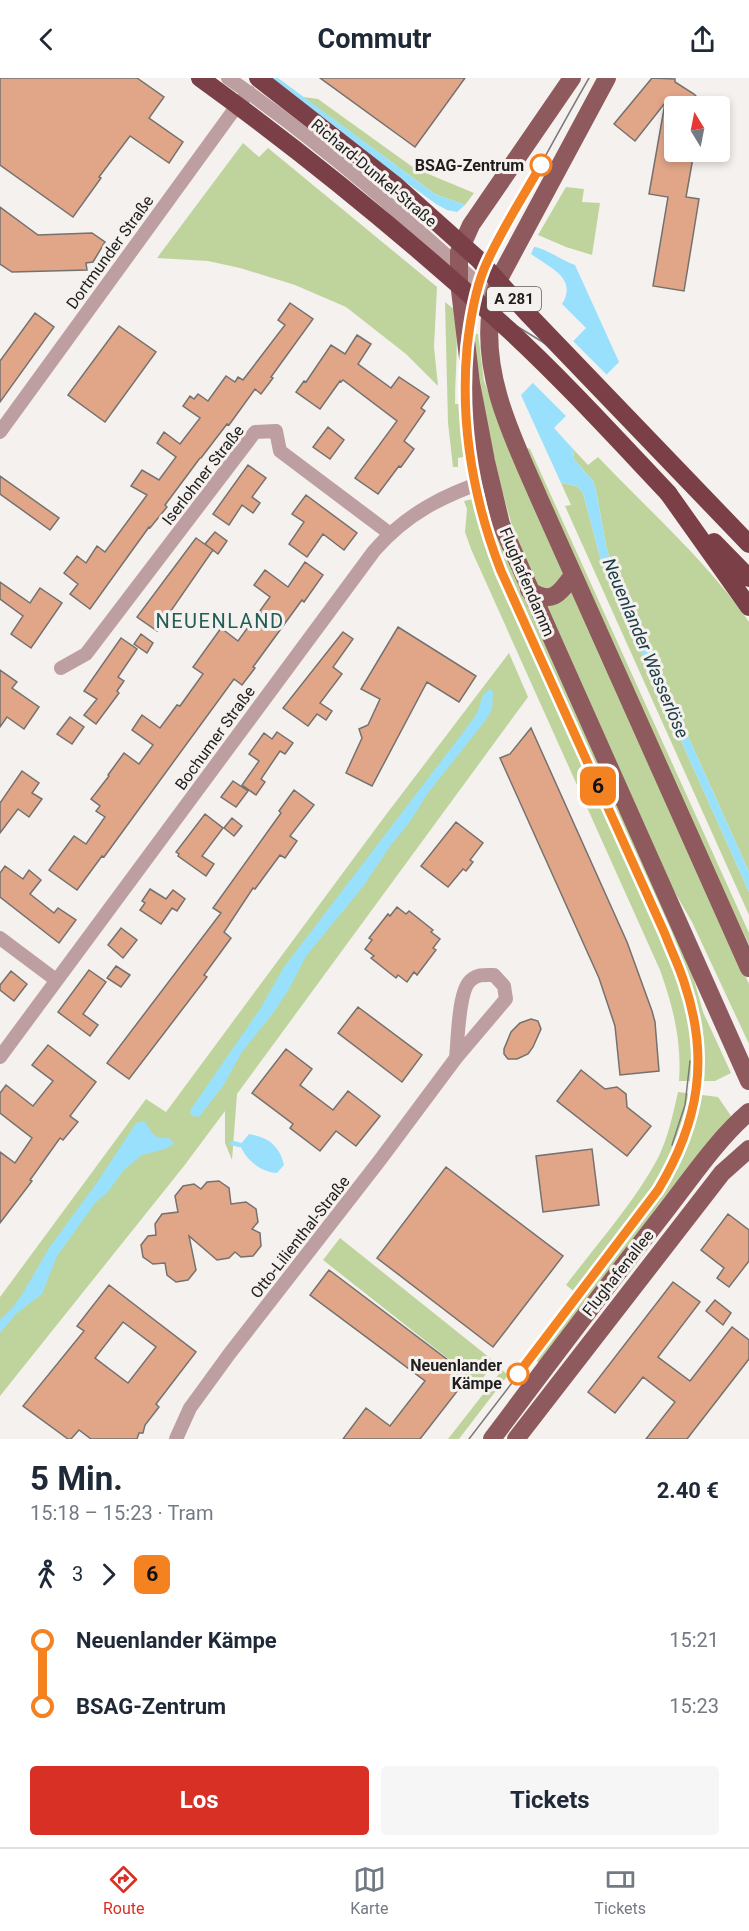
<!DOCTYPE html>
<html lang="de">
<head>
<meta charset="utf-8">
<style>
  body { margin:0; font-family:Roboto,sans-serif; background:#f6f6f7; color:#1f2937; height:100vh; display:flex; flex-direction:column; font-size:22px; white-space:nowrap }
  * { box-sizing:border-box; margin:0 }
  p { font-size:20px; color:#747a83 }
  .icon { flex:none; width:33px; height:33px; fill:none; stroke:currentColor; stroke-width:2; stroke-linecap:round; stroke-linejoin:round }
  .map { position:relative; height:1361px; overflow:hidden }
  .details { display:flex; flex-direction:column; background:#fff; flex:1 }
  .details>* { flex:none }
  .badge { padding:0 12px; border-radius:9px; font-size:21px; line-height:39px }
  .needle { width:39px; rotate:350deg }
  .controls { position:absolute; left:664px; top:18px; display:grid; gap:12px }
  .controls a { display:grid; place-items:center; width:66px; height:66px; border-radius:6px; background:#fff; box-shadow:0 3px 9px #0003; font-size:30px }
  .map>.badge { position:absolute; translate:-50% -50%; box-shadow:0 0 0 3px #fff }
  .legs { display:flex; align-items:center; gap:9px; height:66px; padding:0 30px; font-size:20px }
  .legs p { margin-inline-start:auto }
  .summary { display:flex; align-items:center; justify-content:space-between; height:102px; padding:0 30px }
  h1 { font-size:33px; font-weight:700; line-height:45px }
  .button { display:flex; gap:12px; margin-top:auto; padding:12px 30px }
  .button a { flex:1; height:69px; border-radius:6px; background:#d93025; color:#fff; font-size:24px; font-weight:700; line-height:69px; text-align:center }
  .button a+a { background:#f6f6f7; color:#1f2937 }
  ul { padding:0 30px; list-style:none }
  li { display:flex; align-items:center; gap:21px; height:66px; font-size:22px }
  li i { display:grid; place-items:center; width:9px; height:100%; margin:0 8px; background:currentColor }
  li i::after { content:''; width:15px; height:15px; margin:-8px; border:4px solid; border-radius:50%; background:#fff }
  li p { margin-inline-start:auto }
  li:first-child i { background:linear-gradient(#0000 50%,currentColor 0) }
  li:last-child i { background:linear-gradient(currentColor 50%,#0000 0) }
  header { display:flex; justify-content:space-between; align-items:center; height:78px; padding:0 30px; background:#fff; font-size:27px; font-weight:700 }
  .tabs { display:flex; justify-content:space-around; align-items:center; height:84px; border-top:2px solid #e0e1e3; background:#fff; font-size:16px; color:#747a83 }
  .tabs a { display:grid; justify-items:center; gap:3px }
  .tabs .current { color:#d93025 }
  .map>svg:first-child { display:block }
  .green { fill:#bfd49c }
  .water { fill:#98e0fc }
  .pier { fill:#f5f1ee }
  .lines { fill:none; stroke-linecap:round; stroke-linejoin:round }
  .stream { stroke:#98e0fc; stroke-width:4.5 }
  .building { fill:#e1a688; stroke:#75716f; stroke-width:1.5; fill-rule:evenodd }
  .minor { stroke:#be9fa1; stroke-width:14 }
  .major { stroke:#8e5a5e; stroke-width:18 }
  .highway { stroke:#7b4047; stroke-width:18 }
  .tram { stroke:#7c7a78; stroke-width:1.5 }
  .highway-bridge { stroke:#7b4047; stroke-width:18 }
  .line-1-casing { stroke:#fff; stroke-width:14 }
  .line-1 { stroke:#f58220; stroke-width:9 }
  .stop-1-dot { fill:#fff; stroke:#f58220; stroke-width:3 }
  .labels { text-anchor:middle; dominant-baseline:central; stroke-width:6; stroke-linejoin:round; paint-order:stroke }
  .shield { fill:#f5f1ee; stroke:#605d5c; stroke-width:1.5 }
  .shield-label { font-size:15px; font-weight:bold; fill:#201e1d }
  .stop-label { font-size:16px; font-weight:bold; fill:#201e1d; stroke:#f5f1ee; text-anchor:end }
  .street-label { font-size:16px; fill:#201e1d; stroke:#f5f1ee }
  .water-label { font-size:18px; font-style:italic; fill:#1a3c48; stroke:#f5f1ee }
  .quarter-label { font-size:20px; letter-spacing:1.5px; fill:#245d56; stroke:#f5f1ee }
</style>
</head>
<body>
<header><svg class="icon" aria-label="back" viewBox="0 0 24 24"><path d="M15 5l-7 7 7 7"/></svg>Commutr<svg class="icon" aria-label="share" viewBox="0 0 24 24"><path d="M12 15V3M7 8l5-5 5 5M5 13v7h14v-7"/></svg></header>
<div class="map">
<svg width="749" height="1361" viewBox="0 0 749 1361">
  <rect width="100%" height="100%" fill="#f5f1ee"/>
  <!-- green -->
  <path class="green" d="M303 19 318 21 414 90 474 115 465 127 435 116Z
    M243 65 259 79 268 70 437 209 434 269 438 308 406 276 346 229 295 207 240 190 208 183 157 180Z
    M566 109 584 111 582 124 600 125 592 177 566 169 538 157Z
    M445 224 455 232C459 263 455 295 455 326H468L478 379 474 381 473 377 458 380V389H453L448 345Z
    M473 256H478L484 303 527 413 749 906V966L692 844 667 801 520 472C496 402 483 329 473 256Z
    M525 369 530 371 749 855V867L660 674Z
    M574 372 588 387 598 379C649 433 707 483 749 544V794L614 493 606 468 596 412 593 403 573 380Z
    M561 405 577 408 583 415 600 479 611 507 749 814V837L565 428 571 427Z
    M482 419 489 427 691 891 703 934 731 995 715 1003H679C682 964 673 928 660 892L471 471 465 454 467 431 464 423Z
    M509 575 528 619 237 1016 232 1082 225 1065V1033L184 1088 0 1318V1219L146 1021 166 1034 382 742Z
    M678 1014 718 1019 731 1038 541 1286 534 1281 581 1219 566 1207C596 1167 634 1125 658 1080 668 1060 673 1036 678 1014Z
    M340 1160 495 1284 479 1305 323 1182Z
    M502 1292 508 1297 459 1361H448Z"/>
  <!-- water -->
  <path class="water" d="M261 0H278L435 116 465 127 457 134 447 132 436 126Z
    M534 169C545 170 563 183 575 187L619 284 554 350 574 372 573 380 593 403 596 412 606 468 614 493 749 794V814L611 507 600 479 583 415 577 408 561 405 521 317 586 250 562 226C578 200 550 190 531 176Z
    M490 611 493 614 492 631 485 643 428 715 409 745 391 767 362 810 306 878 289 911 274 934 242 974 223 1008 199 1039 193 1038 190 1035 191 1031 260 931 284 889 468 648 477 635 483 617Z
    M144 1043C154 1055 150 1060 169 1060L174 1066 165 1071 142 1077 124 1092 107 1115 96 1124 57 1178 42 1216 16 1236 0 1255V1242L13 1229 23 1215 49 1170 98 1103 136 1045Z
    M249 1056C268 1059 280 1068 284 1087L277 1095C261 1094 246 1082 240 1067Z"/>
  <!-- pier -->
  <path class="pier" d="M571 261 609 299 568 340 531 303Z"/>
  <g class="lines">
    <!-- stream -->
    <path class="stream" d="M232 1065 240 1067"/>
  </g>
  <!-- building -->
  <path class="building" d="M0 0H137L164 19 149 40 183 64 169 85 130 58 99 99 101 100 73 139 0 87Z
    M320 0H465L415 69Z
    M652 0 675 1V4L694 16 706 28H675V74H694L686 119 699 121 684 213 653 208 668 119 649 116 665 25 635 63 614 46Z
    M0 129 38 157 92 155 105 164 93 184 86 185 87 192 12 194 0 186Z
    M290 225 313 241 271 299 273 300 261 316 255 311 229 347 227 346 201 380H200L165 427 167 429 150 450 149 449 90 531 70 516 78 506 64 495 77 478 86 485 97 468 105 474 147 417 131 408 142 392 159 402 176 379 157 365 164 354 180 366 200 340 183 328 190 318 194 321 198 316 208 323 226 298 235 304 238 299 243 302 285 247 278 242Z
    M35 235 54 249 0 324V283Z
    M119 248 156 274 105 344 68 317Z
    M357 257 371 266 358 286 391 310 399 299 429 319 421 330 425 333 404 363 414 371 401 389 399 388 378 416 355 400 397 343 343 302 341 304 340 303 320 331 296 314 304 303 306 304 331 267 345 276Z
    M328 349 344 362 330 381 313 369Z
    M248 387 266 400 252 419 260 425 253 435 242 427 229 447 213 436Z
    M0 398 59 440 50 452 0 416Z
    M306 417 357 455 344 472 323 456 307 479 289 466 304 444 292 436Z
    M215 454 227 463 218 476 205 466Z
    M196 460 213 472 157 553 137 539Z
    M305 484 323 497 304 524 302 522 253 589 255 590 242 607 234 601 104 779 102 778 77 812 49 792 74 758 86 766 105 739 96 733 100 728 91 721 109 698 108 697 124 675 139 686 153 667 132 652 142 637 160 650 177 627 180 628 203 596 193 589 221 550 238 563 270 519 254 507 265 492 288 509Z
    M0 504 30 525 40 510 62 525 31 570 11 556 23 538 0 521Z
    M398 549 476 598 459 624 427 604 372 708 346 695 362 660 359 651 368 647 380 621 361 611Z
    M343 554 353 561 333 589 342 596 320 625 332 633 326 642 317 636 308 648 283 630Z
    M141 556 153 565 147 575 134 566Z
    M121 560 137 571 118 599 124 603 117 613 119 615 96 646 84 637 97 621 84 613Z
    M0 592 17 604 12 610 39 629 24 651 7 639 0 649Z
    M70 639 84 649 72 666 57 656Z
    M531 650 627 864 652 933 655 944 659 993 620 997 615 948 599 900 500 680 510 676Z
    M277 654 293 665 285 676 280 673 261 701 265 704 256 717 242 707 259 683 249 676 264 655 272 661Z
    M22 693 39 705 32 715 42 721 29 739 18 731 0 755V725Z
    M233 703 248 713 236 729 221 719Z
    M294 712 314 727 290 758 297 763 285 780 280 777 255 811 253 810 224 854 231 860 204 897 207 899 129 1001 107 985 221 835 213 830 281 735 279 733Z
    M205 736 223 750 202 778 214 786 206 798 178 778 179 776 176 774Z
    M232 740 242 748 234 758 224 750Z
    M456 744 483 765 470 782 473 784 466 793 463 791 448 809 421 788Z
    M5 788 23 801 29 792 41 802 30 816 54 835 58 830 76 842 59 865 0 819V795Z
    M150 811 166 821 173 812 185 821 177 833 172 830 161 846 140 832 145 825 142 823Z
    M397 829 406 836 409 833 433 852 431 854 440 861 433 870 436 872 417 897 414 894 407 904 398 897 396 900 371 880 374 878 365 871 372 862 369 860 388 836 390 838Z
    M121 850 137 862 123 880 108 867Z
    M116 888 130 897 121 909 107 900Z
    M89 892 106 904 83 936 98 947 90 958 58 934Z
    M11 893 27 906 14 923 0 912V907Z
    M358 929 422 977 402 1004 338 955Z
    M531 941 538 943 541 951 533 969 528 976 517 981H508L504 976V971L511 954 520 945Z
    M48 967 96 1004 70 1038 78 1044 63 1062 60 1060 30 1102 32 1103 0 1145V1074L15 1085 32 1060 0 1035V1015L6 1007 33 1028 53 1003 32 987Z
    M286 971 312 991 300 1007 333 1032 348 1013 380 1038 356 1068 336 1053 320 1073 290 1050 293 1046 252 1015Z
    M581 992 605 1011 617 1009 626 1016 627 1029 651 1048 627 1078 557 1023Z
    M592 1071 599 1127 543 1134 536 1078Z
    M446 1089 563 1178 493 1269 377 1180Z
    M219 1103 229 1110 231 1126 246 1124 256 1131 258 1144 252 1151 260 1155 261 1168 253 1178 241 1179 235 1174 229 1180 217 1182 189 1158 196 1192 188 1202 176 1204 167 1197 165 1185 153 1186 143 1179 141 1167 148 1158 156 1157 155 1146 162 1136 178 1134 175 1118 183 1108 194 1106 201 1111 207 1104Z
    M728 1136 749 1152V1183L729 1209 717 1200 724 1190 701 1172Z
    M329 1192 469 1298 420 1361H343L366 1330 390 1348 425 1303 310 1217Z
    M673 1204 700 1224 658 1279 690 1303 732 1249 749 1262V1281L687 1361H646L675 1324 643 1299 615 1335 588 1314Z
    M109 1207 196 1274 156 1326 159 1329 145 1347 143 1355H139L137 1361H91L79 1352 71 1361H68L23 1328 84 1253 77 1248ZM123 1244 156 1269 128 1305 95 1280Z
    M715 1222 731 1235 723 1247 706 1233Z"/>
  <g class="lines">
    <!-- minor -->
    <path class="minor" d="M228 0C323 66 409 142 493 220
      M0 354 231 36 249 14
      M61 590 86 576 255 354 276 353 280 373 389 455
      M0 860 56 902
      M0 979 374 473C407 435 444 417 491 401
      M176 1361 190 1330 230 1275 380 1082 456 980 506 921 504 908 494 897C485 897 478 896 471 902 458 912 458 963 456 980"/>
    <!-- major -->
    <path class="major" d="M572 0 471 147 459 174V204L471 305 486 383 501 446 749 1003
      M607 0 500 199C497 209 492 220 491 230 481 298 513 360 539 420L749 890
      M529 512C552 528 560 515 573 497
      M492 1361C548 1286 604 1212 661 1139 687 1106 717 1061 749 1034
      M516 1361 722 1095 749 1071"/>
    <!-- highway -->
    <path class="highway" d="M668 415 749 529
      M714 464 749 500"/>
    <!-- tram -->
    <path class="tram" d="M200 0 277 50 469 213 510 244 541 263 567 282
      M672 1067 685 1027 690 983
      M469 1361 642 1135C694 1059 714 993 684 904 679 888 672 872 665 856L501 493C473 421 460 348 467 271 469 250 471 229 478 208 489 175 508 145 525 115 546 77 567 38 589 0"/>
    <!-- highway-bridge -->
    <path class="highway-bridge" d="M200 0C308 78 411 163 509 252 565 304 616 360 668 415
      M258 0 394 106 478 181 527 235 749 466"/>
  </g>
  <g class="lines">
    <!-- line-1 casing -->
    <g class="line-1-casing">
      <path id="line-1" d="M518 1296 658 1112C699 1044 710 980 684 904 679 888 671 872 665 856L501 493C473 421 460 348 467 270 470 243 474 216 484 191 499 155 522 121 541 87"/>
    </g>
    <!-- line-1 -->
    <use href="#line-1" class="line-1"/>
  </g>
  <!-- markers -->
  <g class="stop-1-dot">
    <circle cx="541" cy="87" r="10"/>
    <circle cx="518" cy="1296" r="10"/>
  </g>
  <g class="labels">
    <!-- shield labels -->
    <rect class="shield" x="487" y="209" width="54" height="24" rx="4.5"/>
    <g class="shield-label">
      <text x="514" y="221">A 281</text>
    </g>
    <!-- stop labels -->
    <g class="stop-label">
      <text x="524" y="87">BSAG-Zentrum</text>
      <text x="502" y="1287">Neuenlander<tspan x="502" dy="18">Kämpe</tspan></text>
    </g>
    <!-- street labels -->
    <g class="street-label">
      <text transform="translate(374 95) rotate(40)">Richard-Dunkel-Straße</text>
      <text transform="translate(110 174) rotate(-54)">Dortmunder Straße</text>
      <text transform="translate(203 397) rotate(-52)">Iserlohner Straße</text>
      <text transform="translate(527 504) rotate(67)">Flughafendamm</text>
      <text transform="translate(215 660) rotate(-54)">Bochumer Straße</text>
      <text transform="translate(300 1159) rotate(-52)">Otto-Lilienthal-Straße</text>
      <text transform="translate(618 1195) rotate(-52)">Flughafenallee</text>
    </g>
    <!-- water labels -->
    <g class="water-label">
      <text transform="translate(646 570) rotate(67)">Neuenlander Wasserlöse</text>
    </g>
    <!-- quarter labels -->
    <g class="quarter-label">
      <text x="220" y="543">NEUENLAND</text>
    </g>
  </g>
</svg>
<div class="controls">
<a><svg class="needle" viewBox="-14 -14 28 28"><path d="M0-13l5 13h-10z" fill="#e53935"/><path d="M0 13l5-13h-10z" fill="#747a83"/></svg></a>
</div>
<b class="badge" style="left:598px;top:708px;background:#f58220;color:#111">6</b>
</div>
<section class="details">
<div class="summary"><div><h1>5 Min.</h1><p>15:18 – 15:23 · Tram</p></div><b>2.40 €</b></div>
<div class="legs"><svg class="icon" aria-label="walk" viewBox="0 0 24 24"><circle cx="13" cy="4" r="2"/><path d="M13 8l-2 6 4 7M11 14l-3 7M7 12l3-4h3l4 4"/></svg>3<svg class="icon" aria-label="forward" viewBox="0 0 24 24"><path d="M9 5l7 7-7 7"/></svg><b class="badge" style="background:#f58220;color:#111">6</b></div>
<ul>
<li><i style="color:#f58220"></i><b>Neuenlander Kämpe</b><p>15:21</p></li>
<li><i style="color:#f58220"></i><b>BSAG-Zentrum</b><p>15:23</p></li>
</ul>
<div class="button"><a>Los</a><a>Tickets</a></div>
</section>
<nav class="tabs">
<a class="current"><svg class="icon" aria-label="directions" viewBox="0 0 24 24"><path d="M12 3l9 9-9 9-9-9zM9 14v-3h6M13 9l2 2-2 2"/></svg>Route</a>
<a><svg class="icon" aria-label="map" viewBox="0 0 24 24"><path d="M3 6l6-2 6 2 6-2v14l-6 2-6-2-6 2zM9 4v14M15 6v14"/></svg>Karte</a>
<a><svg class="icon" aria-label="tickets" viewBox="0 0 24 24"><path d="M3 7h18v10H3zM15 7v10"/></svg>Tickets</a>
</nav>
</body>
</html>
